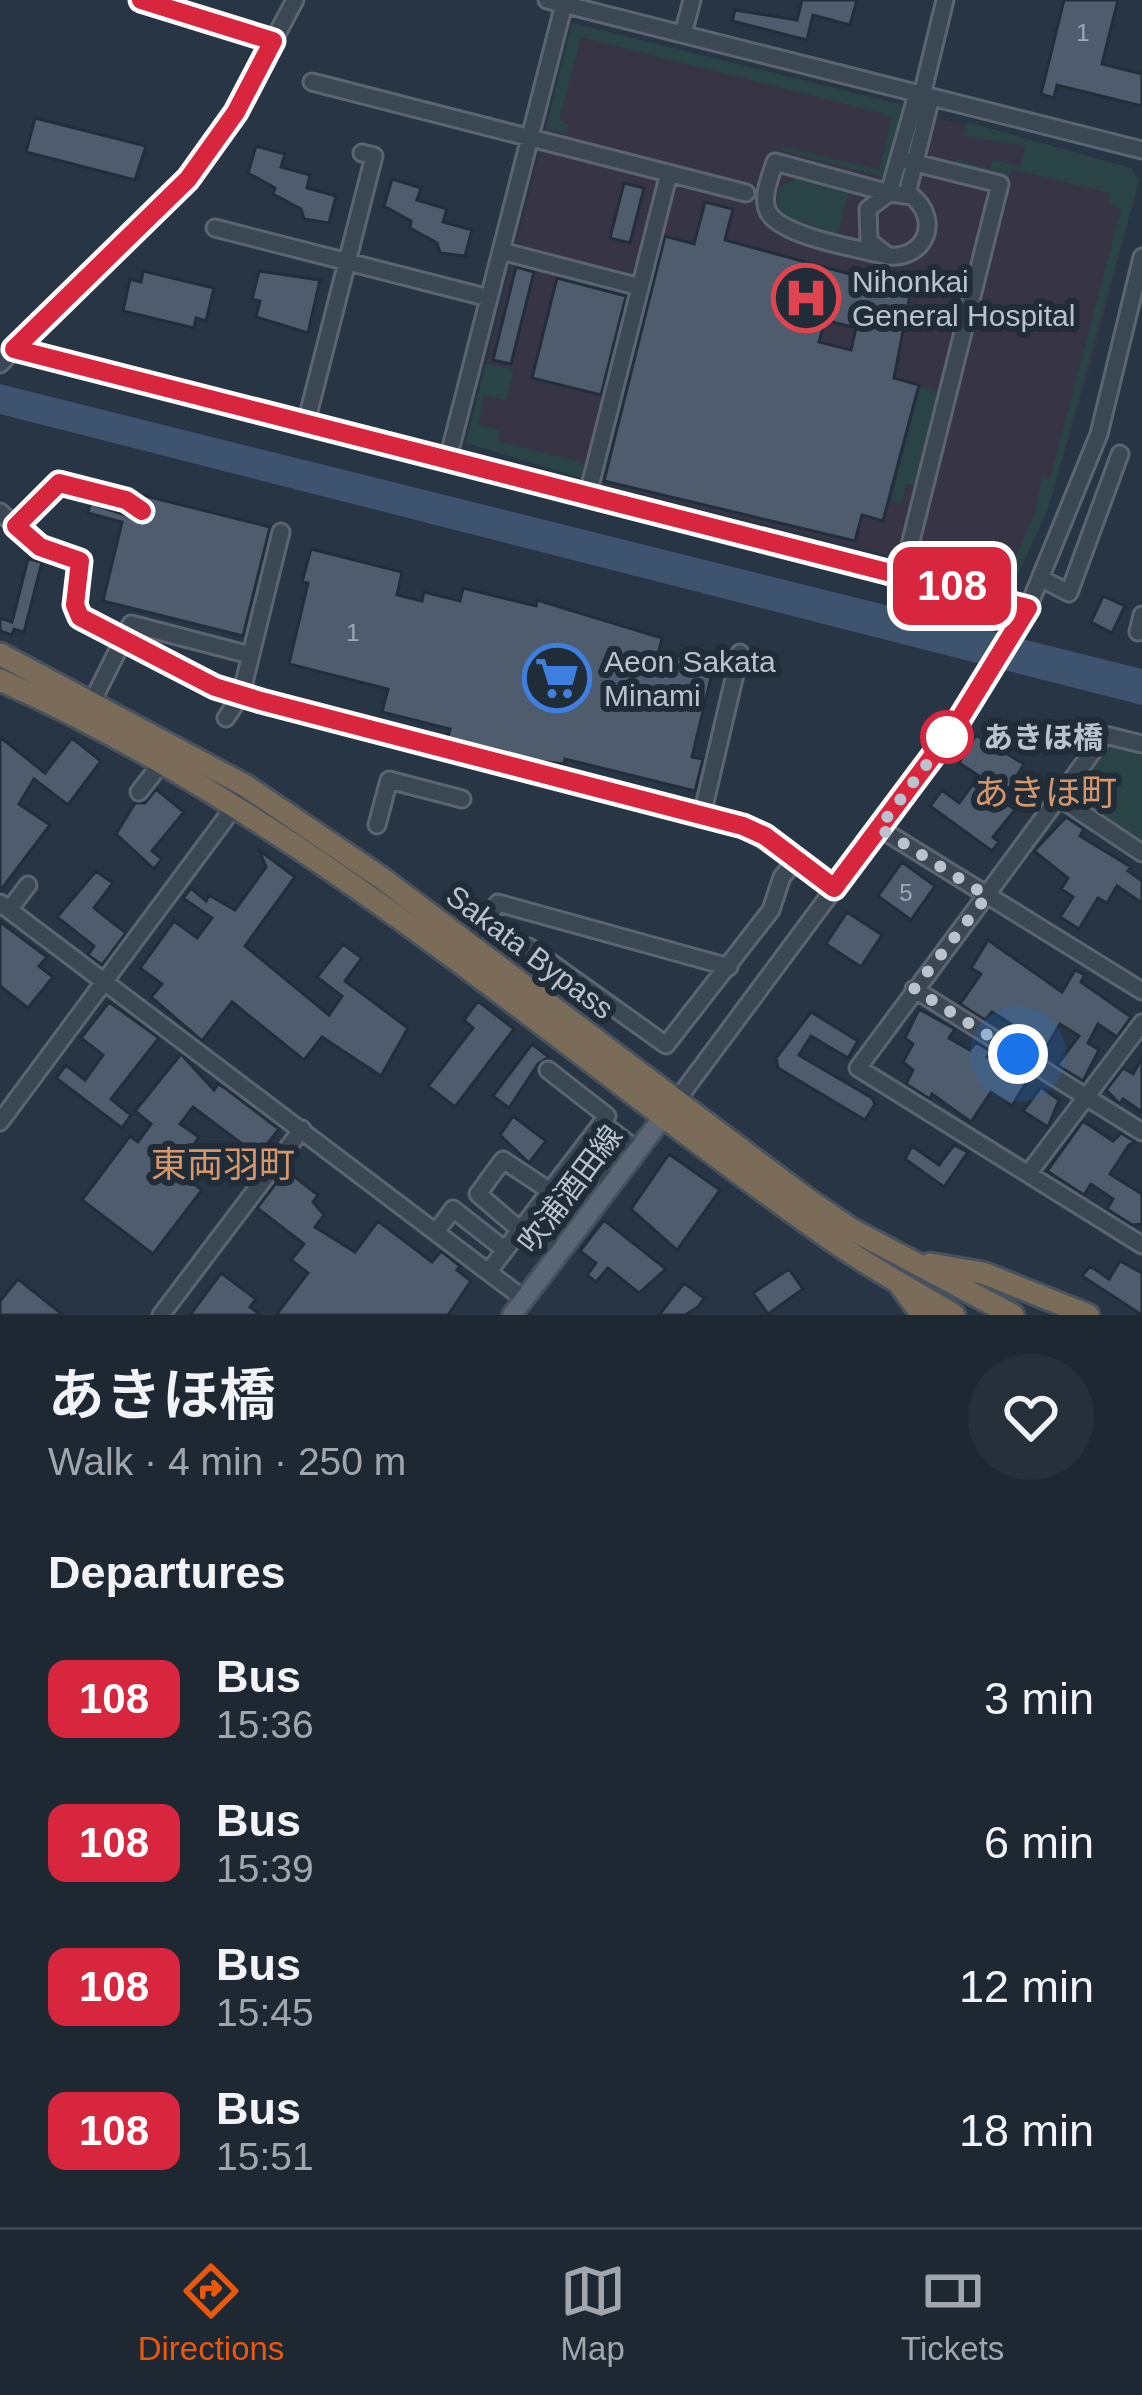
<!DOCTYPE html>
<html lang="en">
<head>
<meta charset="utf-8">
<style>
  body { margin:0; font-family:Arial,"Noto Sans JP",sans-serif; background:#26303b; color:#f1f3f6; height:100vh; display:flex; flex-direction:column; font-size:45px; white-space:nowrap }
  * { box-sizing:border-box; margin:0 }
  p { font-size:39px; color:#a1a6ac }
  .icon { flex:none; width:66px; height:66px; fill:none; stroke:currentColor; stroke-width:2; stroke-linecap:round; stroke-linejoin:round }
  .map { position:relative; height:1315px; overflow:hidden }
  .panel { display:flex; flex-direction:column; background:#1e2833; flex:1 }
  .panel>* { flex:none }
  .badge { padding:0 24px; border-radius:18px; font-size:42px; line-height:78px }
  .you { position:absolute; width:60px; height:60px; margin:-30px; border:9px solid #fff; border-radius:50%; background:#1a73e8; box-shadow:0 0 0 18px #1a73e833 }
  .map>.badge { position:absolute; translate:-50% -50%; box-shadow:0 0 0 6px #fff }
  h2 { padding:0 48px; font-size:45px; line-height:108px }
  .round { display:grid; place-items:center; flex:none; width:126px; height:126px; border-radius:63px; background:#26303b }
  .overview { display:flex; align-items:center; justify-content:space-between; height:204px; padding:0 48px }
  h1 { font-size:57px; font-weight:600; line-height:90px }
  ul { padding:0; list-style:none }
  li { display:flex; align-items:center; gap:36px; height:144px; padding:0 48px }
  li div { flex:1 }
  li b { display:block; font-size:45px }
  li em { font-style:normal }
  li .badge { min-width:132px; font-weight:700; text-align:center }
  .dock { display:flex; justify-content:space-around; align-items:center; height:168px; border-top:3px solid #3c444e; background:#1e2833; font-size:33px; color:#a1a6ac }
  .dock a { display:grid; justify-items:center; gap:6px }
  .dock .active { color:#ea580c }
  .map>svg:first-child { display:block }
  .medical { fill:#363445 }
  .green { fill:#2a4345 }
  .water { fill:#3e536d }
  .building { fill:#4e5c6d; stroke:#232e3b; stroke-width:3; fill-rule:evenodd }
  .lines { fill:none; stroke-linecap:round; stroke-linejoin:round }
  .minor-casing { stroke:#5b6571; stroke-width:21 }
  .major-casing { stroke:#46505d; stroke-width:24 }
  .highway-casing { stroke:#47525e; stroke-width:27 }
  .minor { stroke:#3c4754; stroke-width:15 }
  .major { stroke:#5a6674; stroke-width:18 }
  .highway { stroke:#7a6c59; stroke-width:21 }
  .line-casing { stroke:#fff; stroke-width:27 }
  .line { stroke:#d7263d; stroke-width:18 }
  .walk { stroke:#bac2cd; stroke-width:12; stroke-dasharray:0 21.6 }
  .stop-dot { fill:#fff; stroke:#d7263d; stroke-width:6 }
  .labels { text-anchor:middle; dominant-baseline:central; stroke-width:12; stroke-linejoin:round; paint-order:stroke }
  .number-label { font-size:24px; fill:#9fa8b5 }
  .poi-label { font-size:30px; fill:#bac2cd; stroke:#212c39; text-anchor:start }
  .stop-label { font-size:30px; font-weight:bold; fill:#bac2cd; stroke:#212c39; text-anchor:start }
  .street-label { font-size:30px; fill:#bac2cd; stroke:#212c39 }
  .quarter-label { font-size:36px; fill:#d7976b; stroke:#212c39 }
</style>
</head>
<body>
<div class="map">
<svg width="1142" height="1315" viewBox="0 0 1142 1315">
  <rect width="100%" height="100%" fill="#283544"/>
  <!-- medical -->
  <path class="medical" d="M572 23 1131 168 1139 181 1096 347 1049 506 1013 586 584 479 466 443Z"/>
  <!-- green -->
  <path class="green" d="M572 23 904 105 886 178 780 150 781 146 879 170 892 116 581 37 559 120 569 124 566 134 546 128Z
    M967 122 1131 168 1139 181 1049 506 1013 586 915 563 920 546 1011 568 1035 513 1042 477 1050 479 1121 209 1108 204 1110 193 1012 169 1009 178 955 164 957 159 990 169 993 159 1020 167 1025 146 963 136Z
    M796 179 849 191 838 234 779 214 778 188Z
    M486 363 514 370 506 400 484 395 478 425 500 430 498 441 584 463V479L466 443Z
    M920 387 938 392 914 485 906 484 901 504 891 501Z
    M1112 745 1142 753V841L1072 796Z"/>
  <!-- water -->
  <path class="water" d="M0 384 1142 669V705L0 414Z"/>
  <!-- building -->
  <path class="building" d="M802 0H857L850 25 813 15 807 40 732 21 735 10 797 20Z
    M1064 0H1118L1102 64 1142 74V106L1057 85 1054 98 1041 94Z
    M35 118 146 146 135 180 26 152Z
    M256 146 285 154 281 167 310 175 307 188 336 196 329 223 304 219 301 209 273 194 275 188 248 173Z
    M392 179 421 188 417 200 447 209 443 222 472 230 465 256 440 253 437 243 410 228 411 221 384 206Z
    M624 183 644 188 630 243 610 238Z
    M705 202 733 209 725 240 857 276 861 287 884 293 893 285 911 290 894 378 919 385 883 521 862 515 855 541 604 481 665 236 694 244ZM825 320 856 328 851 350 819 342Z
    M516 267 534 272 511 364 493 360Z
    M143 271 214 288 206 321 196 318 194 328 123 311 130 279 141 282Z
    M259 271 320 280 308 333 256 317 260 301 252 299Z
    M557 278 626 296 601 395 532 378Z
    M138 494 270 527 243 636 103 601 122 522 88 513 90 503 145 522 152 507Z
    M311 549 402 572 397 595 422 601 424 592 460 601 463 588 536 606 537 600 662 638 659 651 714 665 692 757 703 759 695 791 565 759 564 764 538 761 448 737 450 729 382 712 388 689 289 664 308 583 302 582Z
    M28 559 42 562 24 632 14 629 12 635 0 631V618L12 622Z
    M1103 596 1125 606 1112 633 1091 622Z
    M976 735 1024 764 1002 800 1015 810 993 837 999 842 992 851 930 806 942 790 959 803 979 776 959 763Z
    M0 737 45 773 72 738 101 761 68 805 34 779 19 804 50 825 0 891Z
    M156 789 184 812 152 851 162 859 154 869 116 834 135 803H145Z
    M1066 817 1084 829 1080 836 1131 867 1128 871 1142 881V903L1117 886 1107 903 1098 898 1079 929 1060 917 1073 897 1061 889 1068 878 1034 851Z
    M259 850 295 877 245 946 329 1015 342 996 317 977 343 944 362 958 345 981 408 1028 381 1076 322 1037 304 1060 232 1002 202 1041 151 997 162 984 140 968 174 921 197 938 212 918 183 898 191 888 206 901 209 895 235 910 266 867Z
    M902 862 935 886 911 920 878 896Z
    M96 871 113 883 94 908 126 933 102 965 88 955 94 946 57 917Z
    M847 912 882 935 861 967 826 944Z
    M0 922 47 957 39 966 53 977 28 1008 0 986Z
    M988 940 1062 992 1075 970 1085 975 1081 982 1131 1017 1117 1037 1098 1024 1088 1043 1099 1050 1083 1081 1057 1065 1079 1036 1060 1024 1042 1055 1024 1044 1030 1036 992 1012 985 1020 960 1004 981 974 971 968Z
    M478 1001 514 1029 455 1107 428 1086 473 1028 464 1020Z
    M109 1002 159 1038 111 1099 131 1115 122 1128 56 1078 66 1065 85 1080 103 1055 81 1038Z
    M919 1009 955 1029 949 1038 970 1050 976 1042 990 1051 987 1057 1030 1076 1012 1106 991 1092 971 1122 932 1094 930 1099 906 1084 913 1070 903 1062 913 1044 905 1038Z
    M811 1012 858 1041 848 1058 811 1036 799 1055 872 1098 875 1104 865 1120 778 1068 776 1058Z
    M532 1044 549 1057 538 1064 509 1108 493 1096Z
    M181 1054 214 1090 218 1084 225 1088 279 1129 258 1156 193 1107 180 1124 199 1137 189 1152 204 1163 190 1181 202 1190 153 1254 82 1200 130 1136 138 1142 151 1124 135 1111Z
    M1142 1058V1112L1123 1099 1120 1104 1106 1090 1123 1068 1133 1074Z
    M1041 1087 1059 1100 1048 1127 1023 1111Z
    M513 1116 546 1141 529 1163 500 1135Z
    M1083 1121 1113 1141 1121 1133 1136 1142 1129 1145 1110 1174 1142 1194V1224L1132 1225 1107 1209 1113 1199 1091 1184 1084 1195 1047 1171Z
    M954 1145 968 1152 944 1187 905 1159 912 1146 939 1165Z
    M669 1154 720 1190 677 1250 631 1209Z
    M286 1170 318 1195 313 1202 324 1215 315 1227 355 1252 378 1221 432 1262 441 1251 460 1266 457 1270 471 1281 448 1315H276L308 1273 291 1260 304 1244 257 1208Z
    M604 1220 666 1269 639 1293 608 1268 596 1282 587 1275 596 1263 580 1251Z
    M1120 1261 1142 1273V1315L1082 1276 1090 1266 1109 1279Z
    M789 1269 803 1289 768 1314 753 1293Z
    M221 1273 256 1299 250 1307 261 1315H190Z
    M18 1279 63 1315H0V1301Z
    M684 1283 704 1298 698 1307 685 1315H659Z"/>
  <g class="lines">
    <!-- minor casing -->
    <g class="minor-casing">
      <path id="minor" d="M141 0 273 41
        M547 0 1142 150
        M683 34 692 0
        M312 82 746 193
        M922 95 945 0
        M899 159 1000 184 903 573
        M907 194 931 97
        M215 228 489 298
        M501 251 640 287
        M888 256 869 241 868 209 889 193 912 196C941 220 926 259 888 256 861 249 775 236 767 209 762 194 771 176 775 162L889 193 917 94
        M14 349 1028 608
        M0 364 202 162 236 111 295 0
        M306 423 374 156 362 153
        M448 459 565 0
        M588 494 669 173
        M0 512 40 547 80 561 75 605 79 617 216 687 261 702 743 826 834 888
        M16 526 59 483 126 500 141 511
        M1042 579 1069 593 1120 454
        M1138 632 1142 615
        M93 700 131 624 250 655
        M226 718 241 695 281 532
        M1142 744 1105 735 858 1068 1142 1245
        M139 792 163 761
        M1058 797 1142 853
        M702 815 740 653
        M377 825 389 780 462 799
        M879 828 1142 991
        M0 903 524 1299
        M9 910 28 885
        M469 944 498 903 729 967
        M529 947 666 1045 771 910 782 877 797 859
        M914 989 1142 1132
        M677 1100 956 725 1028 608 1099 434 1142 257
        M0 1122 237 803
        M602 1123 638 1151
        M577 1156 613 1183
        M1028 1174 1142 1023
        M524 1225 560 1252
        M520 1230 478 1194 503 1160 550 1191
        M436 1232 453 1209 505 1250
        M489 1271 607 1116 548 1070
        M161 1315 302 1129"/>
    </g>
    <!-- major casing -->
    <g class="major-casing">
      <path id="major" d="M512 1315 670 1108"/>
    </g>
    <!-- highway casing -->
    <g class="highway-casing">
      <path id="highway" d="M0 654 246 786 383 879 807 1199 851 1229 1013 1315
        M0 680C308 817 556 1047 830 1239 869 1267 913 1290 954 1315
        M930 1264 983 1273 1088 1315
        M898 1282 922 1315"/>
    </g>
    <!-- minor -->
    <use href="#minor" class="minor"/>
    <!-- major -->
    <use href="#major" class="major"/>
    <!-- highway -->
    <use href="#highway" class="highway"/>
  </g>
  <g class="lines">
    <!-- line casing -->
    <g class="line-casing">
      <path id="line" d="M141 0 273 41 236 112 188 179 14 349 1028 608 956 725 834 888 765 836 743 826 261 701 215 687 80 617 75 605 80 561 40 547 16 526 59 483 126 500 142 511"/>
    </g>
    <!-- line -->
    <use href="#line" class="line"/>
    <!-- walk -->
    <path class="walk" d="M947 737 956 725 879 828 987 896 914 989 1018 1054"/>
  </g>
  <!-- icons -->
  <defs>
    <g id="hospital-ring" transform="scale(3.45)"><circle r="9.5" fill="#212c39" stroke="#e0444e" stroke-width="1.5"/><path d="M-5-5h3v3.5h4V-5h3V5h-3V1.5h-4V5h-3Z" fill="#e0444e"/></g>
    <g id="supermarket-ring" transform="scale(3.45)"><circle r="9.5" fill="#212c39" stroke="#3f7fe0" stroke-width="1.5"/><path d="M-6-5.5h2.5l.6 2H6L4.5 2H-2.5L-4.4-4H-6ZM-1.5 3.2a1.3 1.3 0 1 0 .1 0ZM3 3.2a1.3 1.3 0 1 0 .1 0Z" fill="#3f7fe0"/></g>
  </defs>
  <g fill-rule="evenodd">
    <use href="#hospital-ring" x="806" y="298"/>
    <use href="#supermarket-ring" x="557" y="678"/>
  </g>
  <!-- markers -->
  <circle class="stop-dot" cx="947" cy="737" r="24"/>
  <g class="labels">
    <!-- number labels -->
    <g class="number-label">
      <text x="1083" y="32">1</text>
      <text x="353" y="632">1</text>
      <text x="906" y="892">5</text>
    </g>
    <!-- poi labels -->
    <g class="poi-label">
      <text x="852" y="281">Nihonkai<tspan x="852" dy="34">General Hospital</tspan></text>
      <text x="604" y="661">Aeon Sakata<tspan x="604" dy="34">Minami</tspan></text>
    </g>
    <!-- stop labels -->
    <g class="stop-label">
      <text x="983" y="737">あきほ橋</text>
    </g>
    <!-- street labels -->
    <g class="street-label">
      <text transform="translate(530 952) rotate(37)">Sakata Bypass</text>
      <text transform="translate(570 1189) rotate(-53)">吹浦酒田線</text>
    </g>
    <!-- quarter labels -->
    <g class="quarter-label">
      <text x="1045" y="792">あきほ町</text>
      <text x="223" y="1164">東両羽町</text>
    </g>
  </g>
</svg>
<div class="you" style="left:1018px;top:1054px"></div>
<b class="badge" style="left:952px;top:586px;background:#d7263d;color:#fff">108</b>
</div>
<section class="panel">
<div class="overview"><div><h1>あきほ橋</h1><p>Walk · 4 min · 250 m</p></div><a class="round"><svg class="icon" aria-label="heart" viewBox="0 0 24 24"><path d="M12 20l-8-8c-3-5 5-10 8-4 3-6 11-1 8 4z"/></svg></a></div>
<h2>Departures</h2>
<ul>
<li><span class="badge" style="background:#d7263d;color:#fff">108</span><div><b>Bus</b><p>15:36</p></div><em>3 min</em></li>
<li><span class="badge" style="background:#d7263d;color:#fff">108</span><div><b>Bus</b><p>15:39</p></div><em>6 min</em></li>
<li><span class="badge" style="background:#d7263d;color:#fff">108</span><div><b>Bus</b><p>15:45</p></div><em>12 min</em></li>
<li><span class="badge" style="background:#d7263d;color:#fff">108</span><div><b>Bus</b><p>15:51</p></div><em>18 min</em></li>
</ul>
</section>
<nav class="dock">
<a class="active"><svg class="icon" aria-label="directions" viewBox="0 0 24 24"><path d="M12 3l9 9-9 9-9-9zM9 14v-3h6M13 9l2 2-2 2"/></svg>Directions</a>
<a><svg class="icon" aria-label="map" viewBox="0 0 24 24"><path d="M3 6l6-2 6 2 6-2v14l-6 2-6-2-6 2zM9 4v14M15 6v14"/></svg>Map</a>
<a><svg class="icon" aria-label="tickets" viewBox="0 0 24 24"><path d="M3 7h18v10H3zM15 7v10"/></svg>Tickets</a>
</nav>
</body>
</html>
